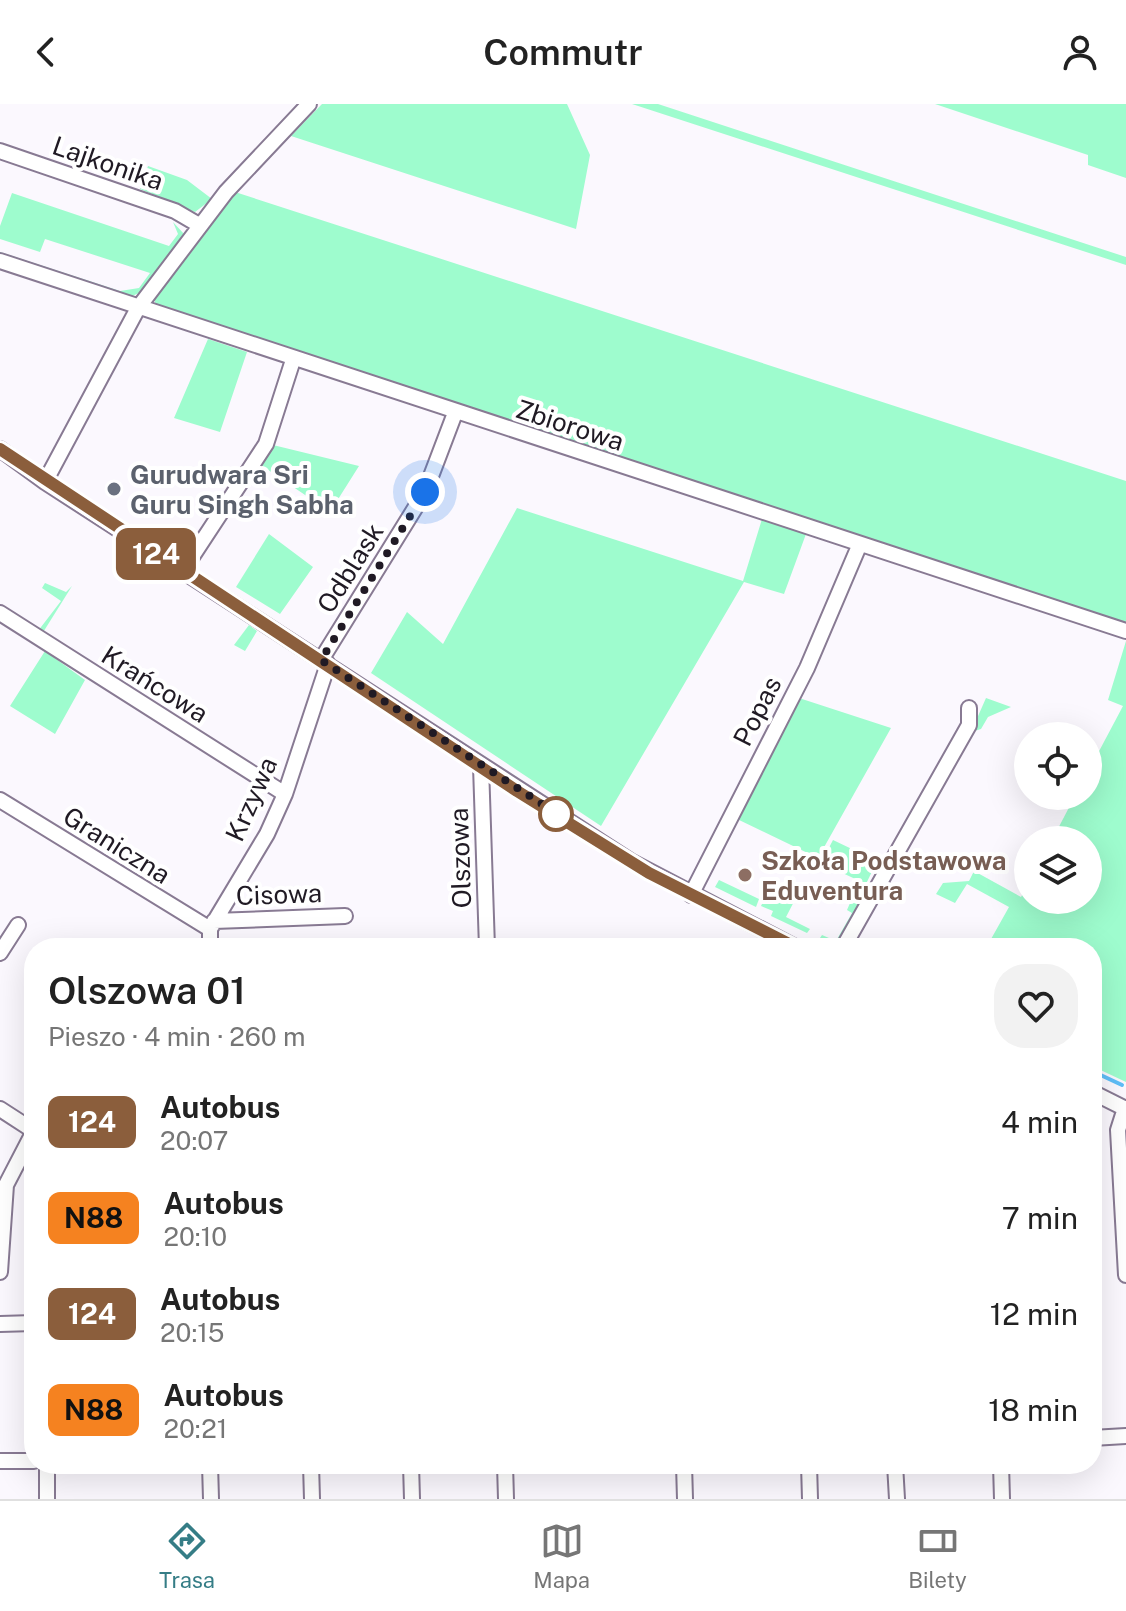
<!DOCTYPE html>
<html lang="pl">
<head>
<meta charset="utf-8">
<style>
  body { margin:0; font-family:"Public Sans",sans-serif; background:#f2f2f2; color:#222; height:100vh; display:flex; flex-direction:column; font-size:30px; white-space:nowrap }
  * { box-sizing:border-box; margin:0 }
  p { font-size:26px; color:#767676 }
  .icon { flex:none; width:44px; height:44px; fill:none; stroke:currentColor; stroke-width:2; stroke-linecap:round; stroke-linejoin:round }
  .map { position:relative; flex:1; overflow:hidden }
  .drawer { position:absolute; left:24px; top:834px; width:1078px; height:536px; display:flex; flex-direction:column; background:#fff; border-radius:32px; box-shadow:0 8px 32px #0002 }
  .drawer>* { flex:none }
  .badge { padding:0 16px; border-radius:12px; font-size:28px; line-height:52px }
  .tools { position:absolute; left:1014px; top:618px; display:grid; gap:16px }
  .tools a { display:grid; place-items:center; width:88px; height:88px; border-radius:50%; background:#fff; box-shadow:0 8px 32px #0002; font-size:40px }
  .you { position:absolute; width:40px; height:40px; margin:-20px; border:6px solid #fff; border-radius:50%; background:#1a73e8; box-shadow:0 0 0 12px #1a73e833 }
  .map>.badge { position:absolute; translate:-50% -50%; box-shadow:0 0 0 4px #fff }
  .round { display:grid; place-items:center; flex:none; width:84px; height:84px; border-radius:32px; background:#f2f2f2 }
  .overview { display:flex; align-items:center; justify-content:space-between; height:136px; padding:0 24px }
  h1 { font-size:38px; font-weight:600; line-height:60px }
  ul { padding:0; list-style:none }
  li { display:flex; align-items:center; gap:24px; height:96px; padding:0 24px }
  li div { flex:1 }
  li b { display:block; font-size:30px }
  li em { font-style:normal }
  li .badge { min-width:88px; font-weight:700; text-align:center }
  header { display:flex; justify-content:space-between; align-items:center; height:104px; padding:0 24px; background:#fff; font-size:36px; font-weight:600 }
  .tab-bar { display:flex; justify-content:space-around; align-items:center; height:112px; border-top:2px solid #e0e0e0; background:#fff; font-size:22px; color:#767676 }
  .tab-bar a { display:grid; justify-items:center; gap:4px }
  .tab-bar .active { color:#357d86 }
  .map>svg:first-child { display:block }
  .green { fill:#9efcce }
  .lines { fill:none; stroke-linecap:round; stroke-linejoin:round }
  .stream { stroke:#5fbef8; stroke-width:4 }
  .street-casing { stroke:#887a93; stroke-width:18 }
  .street { stroke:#fff; stroke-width:14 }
  .line-casing { stroke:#fff; stroke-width:18 }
  .line { stroke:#8b5e3c; stroke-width:12 }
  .walk { stroke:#201a24; stroke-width:8; stroke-dasharray:0 14.4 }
  .worship-dot { fill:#6b7280; stroke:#fff; stroke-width:3 }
  .stop-dot { fill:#fff; stroke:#8b5e3c; stroke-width:4 }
  .education-dot { fill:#8d6e63; stroke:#fff; stroke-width:3 }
  .labels { text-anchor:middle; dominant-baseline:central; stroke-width:8; stroke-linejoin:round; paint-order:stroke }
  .street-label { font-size:26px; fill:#201a24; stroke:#fff }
  .worship-label { font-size:26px; font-weight:bold; fill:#5b616d; stroke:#fff; text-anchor:start }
  .education-label { font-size:26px; font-weight:bold; fill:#785e54; stroke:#fff; text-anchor:start }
</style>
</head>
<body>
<header><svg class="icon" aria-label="back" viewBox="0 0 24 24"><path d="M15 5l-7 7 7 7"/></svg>Commutr<svg class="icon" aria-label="person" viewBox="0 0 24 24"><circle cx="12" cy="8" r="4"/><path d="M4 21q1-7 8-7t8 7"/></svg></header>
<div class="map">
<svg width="1126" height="1395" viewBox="0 0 1126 1395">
  <rect width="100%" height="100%" fill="#fbf8fe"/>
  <!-- green -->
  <path class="green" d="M322 0H567L590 51 576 125 291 32Z
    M632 0H658L1126 153V161Z
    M935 0H1126V74L1088 61V51Z
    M148 62 187 76 212 95 195 108 140 85Z
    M235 88 1126 377V523L156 201 154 195Z
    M12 89 169 142 178 130 173 118 184 130 143 187 126 195 0 154V148L120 187 139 184 150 169 45 135 40 148 0 135V122Z
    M208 235 247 248 220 328 174 314Z
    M273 341 359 362 330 408 261 361Z
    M517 404 743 477 762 415 806 430 784 490 744 478 601 722 371 569 407 508 443 540Z
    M269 430 313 463 280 510 236 483Z
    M45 479 66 488 72 482 42 530 38 527 61 497 42 484Z
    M249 521 257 527 245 547 234 541Z
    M1126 537V978L1092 962V844H986L1009 803 967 780 955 799 936 790 943 779 969 777 974 767 1021 793 1028 781V796H1088V736H1052L1075 692H1088V668L1123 602 1108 596Z
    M45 547 85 576 55 630 10 602Z
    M799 594 891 624 818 754 737 715Z
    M986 594 1011 603 988 613 981 625 971 628Z
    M833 736 877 757 866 780 821 759Z
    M719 776 759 795 756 803 715 783Z
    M779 779 799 788 786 813 810 825 807 829 771 812 773 807 761 802 771 781Z
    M853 792 862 797 836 841 820 834 822 831 836 837 852 809 847 806Z"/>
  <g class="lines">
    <!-- stream -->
    <path class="stream" d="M1092 967 1122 981"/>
    <!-- street casing -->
    <g class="street-casing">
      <path id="street" d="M0 47 175 107 199 121
        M0 157 1126 527
        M0 345 45 378 632 758 797 844
        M45 378 138 204 226 88 309 0
        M182 468 266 340 293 256
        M0 509 285 690
        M321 556 425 388 455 309
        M481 662 487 844
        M0 696 210 825
        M691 791 807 564 859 442
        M214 817 345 812
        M210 844V825L267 730 285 690 328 560
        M843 844 969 621V604
        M0 849 18 821
        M1092 988 1126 1005
        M1125 1004 1118 1026 1126 1171
        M0 1005 34 1027
        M0 1168 6 1081 34 1027
        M0 1220 34 1219
        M1092 1334 1126 1332
        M0 1357H34
        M210 1360 211 1395
        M311 1360 312 1395
        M411 1360 412 1395
        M505 1360 506 1395
        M684 1360 685 1395
        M809 1360 810 1395
        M895 1360 897 1395
        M1001 1360 1002 1395
        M47 1395V1360"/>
    </g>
    <!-- street -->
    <use href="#street" class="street"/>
  </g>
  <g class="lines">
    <!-- line casing -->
    <g class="line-casing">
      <path id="line" d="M0 345 517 687 649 769 797 844"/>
    </g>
    <!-- line -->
    <use href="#line" class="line"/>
    <!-- walk -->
    <path class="walk" d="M425 388 321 556 568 717 556 710"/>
  </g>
  <!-- markers -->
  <circle class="worship-dot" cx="114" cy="385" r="8"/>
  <circle class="stop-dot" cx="556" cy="710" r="16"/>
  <circle class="education-dot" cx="745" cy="771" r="8"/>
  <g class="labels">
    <!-- street labels -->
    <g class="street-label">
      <text transform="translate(108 59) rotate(19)">Lajkonika</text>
      <text transform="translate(570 321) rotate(18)">Zbiorowa</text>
      <text transform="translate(350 464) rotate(-58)">Odblask</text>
      <text transform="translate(155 580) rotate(32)">Krańcowa</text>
      <text transform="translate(757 607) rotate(-63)">Popas</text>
      <text transform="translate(251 695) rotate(-66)">Krzywa</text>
      <text transform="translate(117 741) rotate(32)">Graniczna</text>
      <text transform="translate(460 754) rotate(-92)">Olszowa</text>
      <text transform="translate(279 790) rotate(-2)">Cisowa</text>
    </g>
    <!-- worship labels -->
    <g class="worship-label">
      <text x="130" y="370">Gurudwara Sri<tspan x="130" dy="30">Guru Singh Sabha</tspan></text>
    </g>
    <!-- education labels -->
    <g class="education-label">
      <text x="761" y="756">Szkoła Podstawowa<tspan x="761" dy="30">Eduventura</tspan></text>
    </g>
  </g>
</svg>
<div class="tools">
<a><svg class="icon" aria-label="locate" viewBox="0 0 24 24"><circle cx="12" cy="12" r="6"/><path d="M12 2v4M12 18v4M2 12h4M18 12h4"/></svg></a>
<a><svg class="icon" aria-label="layers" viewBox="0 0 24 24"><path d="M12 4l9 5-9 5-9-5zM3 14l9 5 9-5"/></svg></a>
</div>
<div class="you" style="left:425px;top:388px"></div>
<b class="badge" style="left:156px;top:450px;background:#8b5e3c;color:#fff">124</b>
<section class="drawer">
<div class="overview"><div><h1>Olszowa 01</h1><p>Pieszo · 4 min · 260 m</p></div><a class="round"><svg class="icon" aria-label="heart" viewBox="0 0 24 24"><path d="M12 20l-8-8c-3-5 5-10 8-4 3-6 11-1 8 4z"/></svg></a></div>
<ul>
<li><span class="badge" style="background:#8b5e3c;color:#fff">124</span><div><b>Autobus</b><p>20:07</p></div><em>4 min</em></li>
<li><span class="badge" style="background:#f58220;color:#111">N88</span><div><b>Autobus</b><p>20:10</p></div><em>7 min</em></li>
<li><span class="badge" style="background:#8b5e3c;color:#fff">124</span><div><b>Autobus</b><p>20:15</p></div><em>12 min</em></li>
<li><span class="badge" style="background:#f58220;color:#111">N88</span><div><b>Autobus</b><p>20:21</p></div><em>18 min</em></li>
</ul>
</section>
</div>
<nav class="tab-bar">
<a class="active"><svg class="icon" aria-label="directions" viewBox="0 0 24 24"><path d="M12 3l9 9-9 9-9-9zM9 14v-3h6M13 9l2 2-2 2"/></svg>Trasa</a>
<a><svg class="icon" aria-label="map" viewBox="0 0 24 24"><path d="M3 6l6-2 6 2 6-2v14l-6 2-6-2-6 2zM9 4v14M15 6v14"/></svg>Mapa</a>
<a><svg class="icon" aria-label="tickets" viewBox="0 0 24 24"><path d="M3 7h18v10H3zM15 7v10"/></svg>Bilety</a>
</nav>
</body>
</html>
